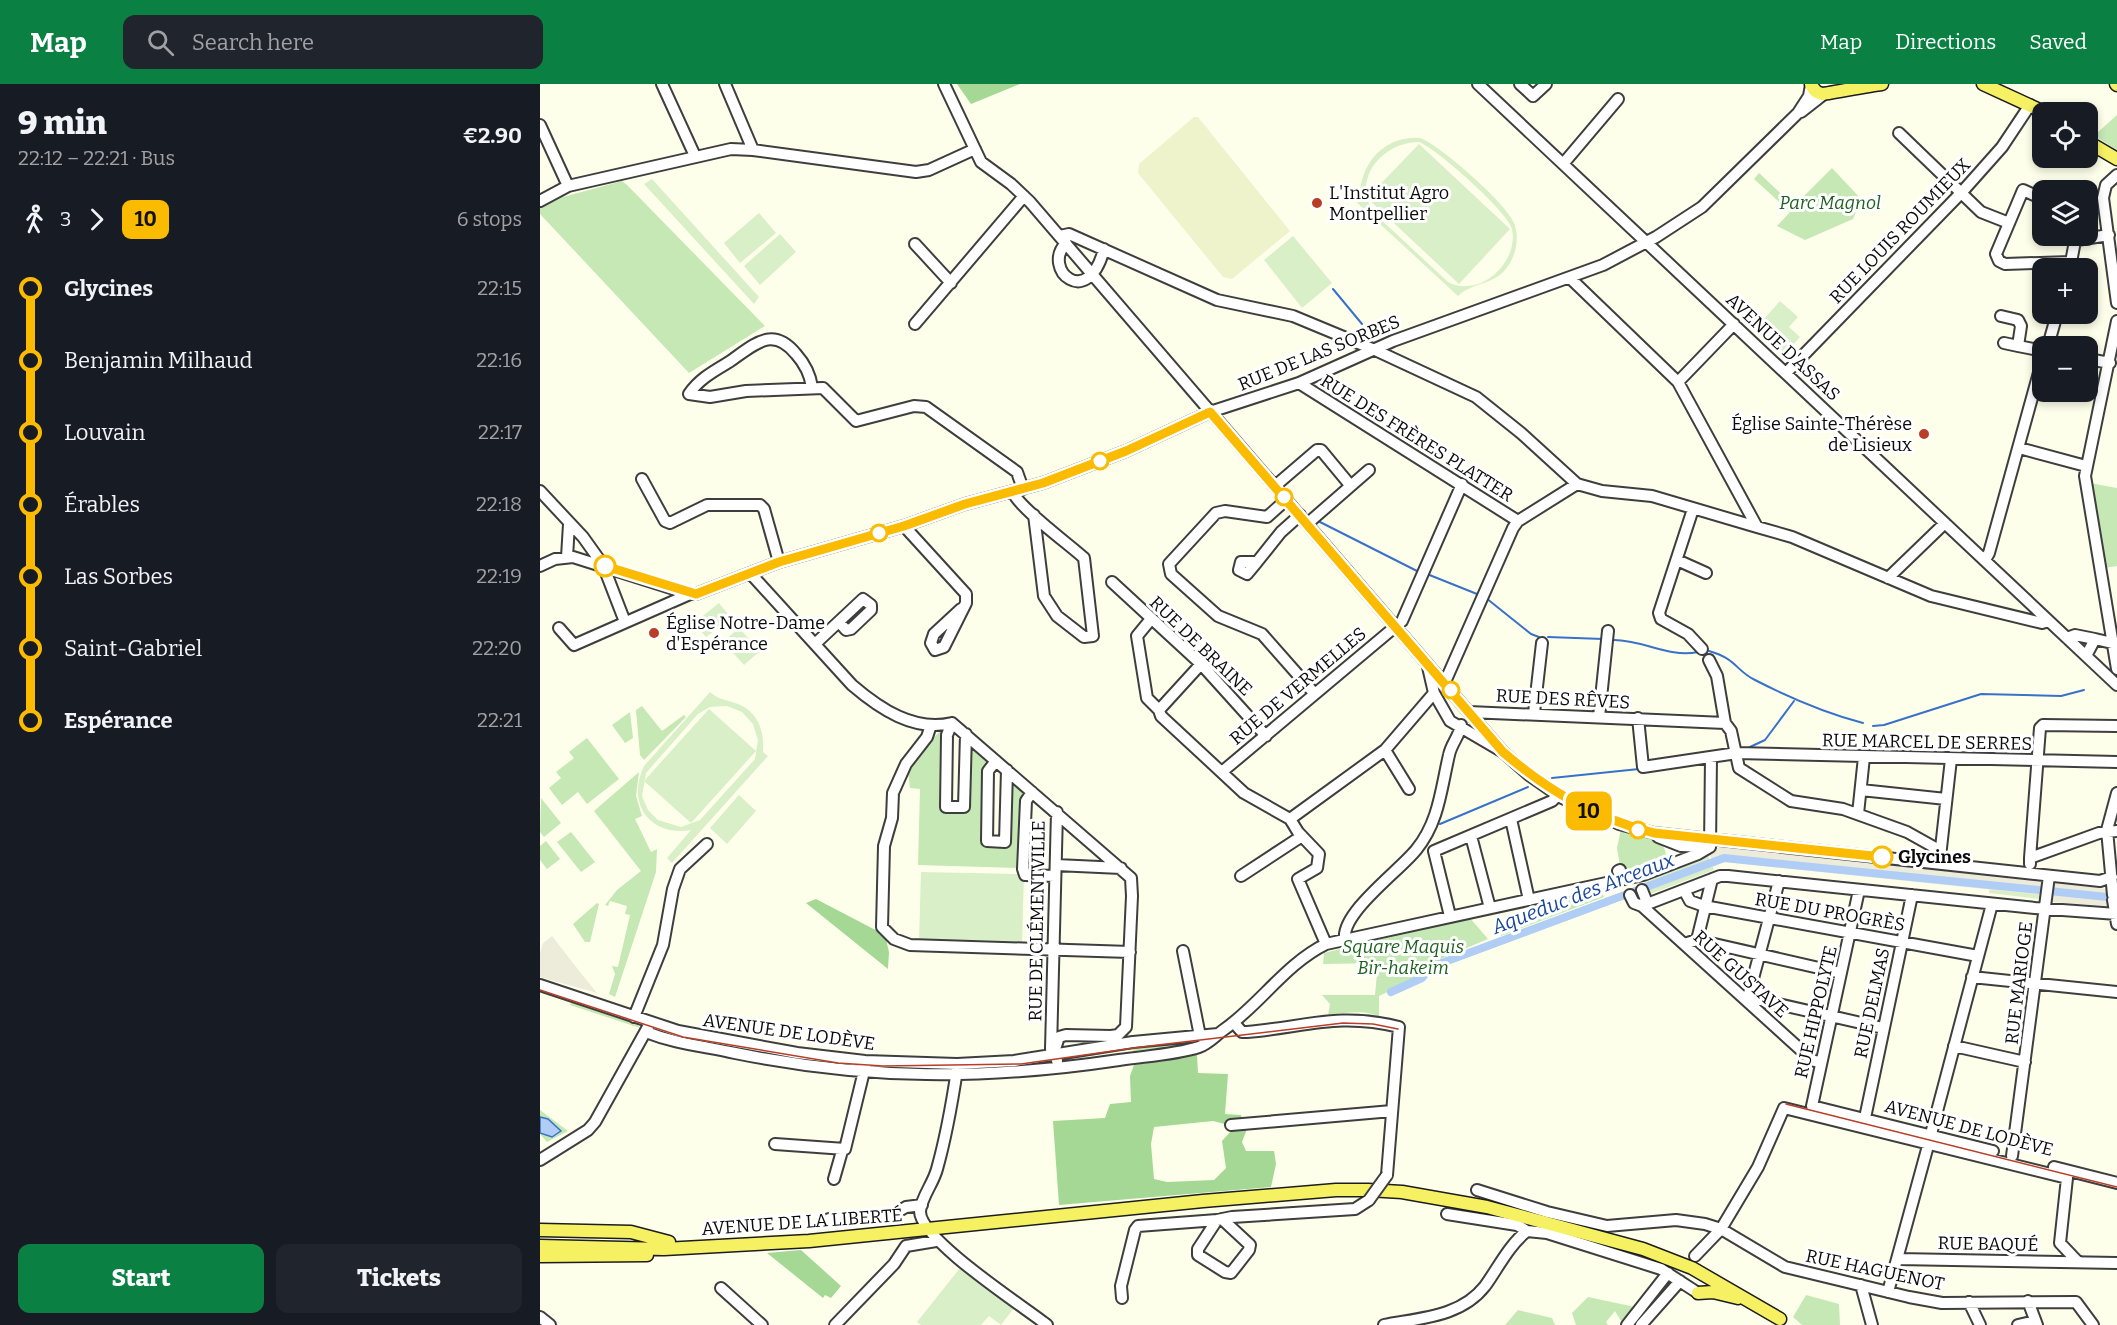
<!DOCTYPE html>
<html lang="en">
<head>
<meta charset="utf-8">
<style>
  body { margin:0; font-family:Bitter,serif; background:#20242c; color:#f1f3f6; height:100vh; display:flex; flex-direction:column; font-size:22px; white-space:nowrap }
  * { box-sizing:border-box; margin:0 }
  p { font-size:20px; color:#9ea1a6 }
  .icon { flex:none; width:33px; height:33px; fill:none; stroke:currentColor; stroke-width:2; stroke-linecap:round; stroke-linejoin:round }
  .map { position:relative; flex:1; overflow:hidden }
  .drawer { display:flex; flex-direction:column; background:#171b24; width:540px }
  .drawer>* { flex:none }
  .badge { padding:0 12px; border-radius:9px; font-size:21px; line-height:39px }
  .buttons { position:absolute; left:1492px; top:18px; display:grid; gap:12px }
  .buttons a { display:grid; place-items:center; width:66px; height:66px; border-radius:12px; background:#171b24; box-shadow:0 3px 9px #0003; font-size:30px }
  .map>.badge { position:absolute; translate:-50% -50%; box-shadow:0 0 0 3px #fff }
  .legs { display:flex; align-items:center; gap:9px; height:66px; padding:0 18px; font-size:20px }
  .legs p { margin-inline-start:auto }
  .overview { display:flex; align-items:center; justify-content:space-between; height:102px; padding:0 18px }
  h1 { font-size:33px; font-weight:800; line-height:45px }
  .button { display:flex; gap:12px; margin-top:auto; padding:12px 18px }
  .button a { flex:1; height:69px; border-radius:12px; background:#0b8043; color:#fff; font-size:24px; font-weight:800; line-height:69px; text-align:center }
  .button a+a { background:#20242c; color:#f1f3f6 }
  ul { padding:0 18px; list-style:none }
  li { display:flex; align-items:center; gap:21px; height:72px; font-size:22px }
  li i { display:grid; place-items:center; width:9px; height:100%; margin:0 8px; background:currentColor }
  li i::after { content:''; width:15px; height:15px; margin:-8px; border:4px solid; border-radius:50%; background:#171b24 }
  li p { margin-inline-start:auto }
  li:first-child i { background:linear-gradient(#0000 50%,currentColor 0) }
  li:last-child i { background:linear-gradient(currentColor 50%,#0000 0) }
  header { display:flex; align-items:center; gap:36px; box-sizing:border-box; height:84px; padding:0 30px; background:#0b8043; color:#fff }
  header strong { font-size:28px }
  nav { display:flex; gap:33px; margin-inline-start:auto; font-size:21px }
  .search { width:420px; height:54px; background:#20242c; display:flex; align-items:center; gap:15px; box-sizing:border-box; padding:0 21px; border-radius:12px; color:#9ea1a6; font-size:22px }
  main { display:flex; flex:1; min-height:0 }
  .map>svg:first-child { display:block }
  .farmland { fill:#eef3cb }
  .green { fill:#c5e8b5 }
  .forest { fill:#a5d895 }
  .pitch { fill:#d9efc7; fill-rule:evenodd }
  .plaza { fill:#edecdb }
  .water { fill:#b0cdf5; stroke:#3971ca; stroke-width:1.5 }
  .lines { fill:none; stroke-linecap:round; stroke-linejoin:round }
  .stream { stroke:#3971ca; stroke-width:2 }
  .canal { stroke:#b0cdf5; stroke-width:8 }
  .minor-casing { stroke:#3e3e3e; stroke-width:14 }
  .major-casing { stroke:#1c1c1c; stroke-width:15 }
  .minor { stroke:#fff; stroke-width:10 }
  .major { stroke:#f6f163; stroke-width:12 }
  .tram { stroke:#b83e27; stroke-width:1.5 }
  .minor-bridge-casing { stroke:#3e3e3e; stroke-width:14; stroke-linecap:butt }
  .minor-bridge { stroke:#fff; stroke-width:10 }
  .line-1-casing { stroke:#fff; stroke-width:14 }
  .line-1 { stroke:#fabb00; stroke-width:9 }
  .poi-dot { fill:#b83e27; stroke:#fff; stroke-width:2 }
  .stop-1-dot { fill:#fff; stroke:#fabb00; stroke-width:3 }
  .labels { text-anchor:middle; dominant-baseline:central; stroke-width:6; stroke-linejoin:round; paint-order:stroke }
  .poi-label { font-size:18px; fill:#0b0b0b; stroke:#fff; text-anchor:start }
  .park-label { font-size:18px; font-style:italic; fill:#1e611e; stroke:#fff }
  .street-label { font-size:18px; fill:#0b0b0b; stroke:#fff }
  .stop-label { font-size:18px; font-weight:bold; fill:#0b0b0b; stroke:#fff; text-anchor:start }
  .water-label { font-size:20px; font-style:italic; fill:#18469a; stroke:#fff }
</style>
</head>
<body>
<header>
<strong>Map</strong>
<div class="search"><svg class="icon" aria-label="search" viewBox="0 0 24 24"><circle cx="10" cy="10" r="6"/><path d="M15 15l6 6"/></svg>Search here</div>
<nav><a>Map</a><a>Directions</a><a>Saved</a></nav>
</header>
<main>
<section class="drawer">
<div class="overview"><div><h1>9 min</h1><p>22:12 – 22:21 · Bus</p></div><b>€2.90</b></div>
<div class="legs"><svg class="icon" aria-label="walk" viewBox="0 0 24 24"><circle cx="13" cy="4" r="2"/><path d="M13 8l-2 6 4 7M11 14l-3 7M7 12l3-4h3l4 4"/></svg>3<svg class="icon" aria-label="forward" viewBox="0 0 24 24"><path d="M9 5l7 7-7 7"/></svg><b class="badge" style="background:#fabb00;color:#111">10</b><p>6 stops</p></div>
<ul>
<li><i style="color:#fabb00"></i><b>Glycines</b><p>22:15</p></li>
<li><i style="color:#fabb00"></i><span>Benjamin Milhaud</span><p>22:16</p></li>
<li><i style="color:#fabb00"></i><span>Louvain</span><p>22:17</p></li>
<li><i style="color:#fabb00"></i><span>Érables</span><p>22:18</p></li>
<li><i style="color:#fabb00"></i><span>Las Sorbes</span><p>22:19</p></li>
<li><i style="color:#fabb00"></i><span>Saint-Gabriel</span><p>22:20</p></li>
<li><i style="color:#fabb00"></i><b>Espérance</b><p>22:21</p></li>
</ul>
<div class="button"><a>Start</a><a>Tickets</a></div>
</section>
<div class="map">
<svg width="1577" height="1241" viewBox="0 0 1577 1241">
  <rect width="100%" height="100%" fill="#feffea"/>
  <!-- farmland -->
  <path class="farmland" d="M654 33H658L750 147 692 195 683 193 598 89 599 80Z"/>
  <!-- green -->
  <path class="green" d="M1577 31V66L1558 54V48Z
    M1292 84 1321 115 1313 135 1265 156 1237 142 1250 128 1214 95 1219 89 1254 122Z
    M82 97 87 101 225 242 149 289 0 130V124L23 113Z
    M1550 399 1577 404V482L1564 484Z
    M102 622 122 647 144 631 146 633 104 676 100 671 96 626Z
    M90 628 93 654 85 659 72 641Z
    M404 644 403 722 427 726 431 659 449 676 443 685 444 758H469L471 696 486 707 480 714 479 784 378 781 380 705 370 704 368 687 381 665Z
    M47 654 79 695 47 720 38 708 22 721 9 704 21 694 16 688 34 674 29 668Z
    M99 688 96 712 102 732 95 735 111 768 117 765 116 788 75 913 69 910 75 890 72 882 78 883 90 831 85 830 87 822 70 817 68 822 65 821 77 806 101 787 54 727Z
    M1 714 21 739 4 753 0 748Z
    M1081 745C1096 749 1125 752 1126 771L1081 788 1077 764Z
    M31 748 55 778 41 788 17 758Z
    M6 757 20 775 7 785 0 776V762Z
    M1062 809 1064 813 961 852 957 841 994 828 992 819Z
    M57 819 59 820 50 858H45L33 840Z
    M930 834 948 855 905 873 886 883 879 893 839 912V933C826 925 803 929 788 931L790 920 782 911H835L838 879 783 880 784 869Z
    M33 914 94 935 100 944 30 921Z
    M673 953 665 958 594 972 592 960Z
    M0 1026 28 1047 7 1058 0 1050Z
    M1266 1211 1299 1220 1300 1241H1262L1253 1233Z
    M1048 1213 1095 1223 1081 1237 1075 1227 1066 1238 1068 1241H1036L1032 1229Z
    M978 1226 1012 1234 1015 1241H965Z"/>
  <!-- forest -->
  <path class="forest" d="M417 0H480L431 20Z
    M276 815 345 851 349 868 348 885 266 819Z
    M657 971 658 989 688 990 685 1030 701 1031 702 1035 685 1040 673 1037 614 1043 611 1060 614 1095 627 1098 674 1096 686 1084 682 1057 692 1046 707 1045 702 1058 706 1067H734L736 1080 731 1103 519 1121 513 1037 565 1034 570 1020 591 1018 590 992 594 981Z
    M261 1166 301 1202 291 1214 285 1211 283 1214 227 1169Z"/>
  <!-- pitch -->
  <path class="pitch" d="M880 54C899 60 967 120 974 139 979 152 977 167 970 179 956 203 933 197 918 212L813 115C822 106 820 100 824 90 833 66 855 52 880 54ZM879 58C896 64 968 128 972 145 979 178 940 215 908 198L837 132C808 99 841 58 879 58Z
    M879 60 970 145 919 200 827 114Z
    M112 95 219 213 214 220 104 100Z
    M219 129 236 149 200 179 184 159Z
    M240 150 256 168 220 201 204 182Z
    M753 152 792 199 762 224 724 176Z
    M1240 217 1258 233 1249 243 1260 253 1244 271 1215 245Z
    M179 519 191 534 166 553 154 539Z
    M199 544 220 567 204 581 183 558Z
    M170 608C179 616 184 615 195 619 217 626 225 646 223 668L228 672 132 779 127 774 151 746C110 753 86 720 104 682ZM187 622 202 628 213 640 218 656 215 675 160 736 141 743 118 736 108 726 102 712 106 689 158 630 170 623Z
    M169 625 216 667 151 739 104 697Z
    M199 711 216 727 187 760 170 744Z
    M1168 771 1174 786 1110 810 1104 795Z
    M381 788 484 790 482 861 379 858Z
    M1451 793 1501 798 1500 815 1449 809Z
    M420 1184 474 1224 461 1241 449 1232 441 1241H381L377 1238Z"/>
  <!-- plaza -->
  <path class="plaza" d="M1182 762 1504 797 1502 811 1184 778 1175 782 1168 768Z
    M1512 798 1567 805 1568 822 1510 818Z
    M12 852 40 888 57 909 0 893V869L3 859Z"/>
  <!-- water -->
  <path class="water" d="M0 1033 8 1035 21 1047 12 1053 0 1049Z"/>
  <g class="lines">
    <!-- stream -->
    <path class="stream" d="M793 205 822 240
      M780 438 879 488
      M887 490 937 510
      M946 514 991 550 999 553
      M1008 553 1063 555
      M1074 556C1104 556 1128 574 1158 568
      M1169 567C1197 575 1196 587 1215 596 1250 614 1285 629 1323 639
      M1333 642 1344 641 1441 610 1521 612 1544 606
      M1210 663 1225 656 1254 617
      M1012 694 1099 685
      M900 740 988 703"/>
    <!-- canal -->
    <path class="canal" d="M851 908 882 894 891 883 1184 774 1577 814"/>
    <!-- minor casing -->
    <g class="minor-casing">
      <path id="minor" d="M122 0 155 72
        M185 0 213 66
        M404 0 441 78 471 100 490 118 963 668
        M938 0 1577 601
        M980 0 993 12 1006 0
        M1261 28 1284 10
        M0 41 28 102
        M1359 49 1441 128 1469 139
        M1023 80 1078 15
        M1577 91 1566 101 1563 114 1577 219
        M1503 115 1483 106 1456 170 1459 177 1465 180 1531 178 1536 152
        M0 117 28 102 191 65 213 66 376 88 389 86 435 65
        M520 152 529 150 677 216 753 232 835 266 936 313 981 349 1037 400 1062 407 1112 412 1217 443 1252 453 1391 512 1502 539 1509 537
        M1537 156 1569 151
        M526 159C501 185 548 227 564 165
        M375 160 411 199
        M1031 195 1138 298 1217 443
        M1461 232 1478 236 1481 242 1478 262 1503 267
        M1577 237 1545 392 1577 585
        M375 240 484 112
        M1464 259 1478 262
        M1508 262 1517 230
        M1548 275 1570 279
        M1246 289 1422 108 1462 63 1490 21
        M1138 298 1194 240
        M759 299 978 437
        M272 303C270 290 265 280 256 270 232 241 214 261 189 278 174 287 159 295 149 310L170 313 206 307 283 304 316 337 374 322 386 323 477 388 483 405
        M1479 364 1546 382
        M102 395 125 437 130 439 167 421H220L224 425 239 478
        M735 402 777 366H781L810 401
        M0 407 43 453 63 481 85 538
        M473 408C478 423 530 461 544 474L553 552 544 553 517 532 504 512 494 431
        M746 416 727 433 685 427 676 429 629 480 631 490 678 532 722 550 774 609
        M1153 425 1119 529 1121 535 1148 550 1162 565
        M767 440 829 386
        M364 442 426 510V519L404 563 395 566 391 559 394 550 421 525
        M27 473 29 440
        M1137 476 1166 489
        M1445 476 1449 469 1503 274
        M717 478 707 490 699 486 701 478H717L741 448 760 431
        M0 482 15 475 33 473 150 510H156L239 478 364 442 425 420 503 399 586 367 670 328 759 299 853 257 1063 181 1116 153 1162 123 1258 29 1269 12 1271 1
        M210 489 312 601C340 625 374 648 412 639
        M1348 494 1405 439
        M572 498 661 580 726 652
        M611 535 597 552 607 614 619 626
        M19 544 34 561 150 510
        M1527 554 1535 551 1555 555
        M276 559 323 515 331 521V526L311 545 306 546 299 538
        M1546 572 1555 555 1576 560
        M1169 576 1177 592 1185 639 1191 647 1199 684 1251 717 1303 725 1367 748 1401 767
        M661 580 619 626 621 632 704 709 750 735
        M888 583 894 609 910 637 963 668 989 691 1022 714 1079 740 1114 749 1560 797 1572 793
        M905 598 973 444 978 437 1037 400
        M929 628 1185 639
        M994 629 1002 559
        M1059 633 1068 547
        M1098 634 1103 683 1197 669 1577 678
        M412 639 591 794 592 812 586 943 578 951 571 952 526 951 519 953 515 965 517 977
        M412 639 407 651 406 723H424L426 650
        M391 641 387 653 366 680 353 709 352 734 344 762 342 843 354 855 370 861 590 868
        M845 666 869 705
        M456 677 448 687 447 757 465 758 467 686
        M683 687 862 537 922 400
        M1321 706 1406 715
        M492 708 486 717 483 785 485 791 515 792
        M1318 730 1324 673
        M750 735 845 666 894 609
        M750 735 758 748 779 770 777 784 758 795 786 860
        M971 735 989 816
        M931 752 950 824
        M1118 753 1141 762 1170 763
        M1170 763 1171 674
        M894 767 1012 717 1018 711
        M894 767 910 832
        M1400 773 1411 675
        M1490 774 1500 644 1503 641 1577 642
        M1490 780V774L1559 749 1577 747
        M516 781 581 784
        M1078 787 1080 786
        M701 792 762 752
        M1144 806 1150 817 1164 822 1438 872
        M1319 806 1272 1022 1453 1067
        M1090 811 1094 819 1102 822 1272 976 1281 979
        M1573 811 1567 746 1577 709
        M1573 816 1577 840
        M1102 822 1180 792H1188L1495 824 1577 830
        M1102 822 1106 816 1102 806
        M805 855C801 829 859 787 876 766 899 738 901 705 909 671 911 660 920 651 921 641
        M1157 856 1172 795
        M1144 860 1157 856 1301 889
        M643 867 660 952
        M1432 893 1577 908
        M0 901 138 947 257 969 325 977 417 980 474 977 593 958 678 950
        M1207 917 1216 915 1343 944
        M1207 917 1239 797
        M94 933 123 861 133 805 140 785 167 760
        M694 939 702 948H707C766 943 798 928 859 943L847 1091
        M106 948C136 960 164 962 195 969 328 996 445 996 579 976 605 972 634 971 659 963 668 960 674 953 682 947 719 922 745 880 786 860L1103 791 1158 770 1170 763
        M1414 962 1485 978
        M511 965 517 728
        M417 986C412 1019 406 1053 397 1085 393 1100 382 1112 380 1127 379 1155 483 1222 507 1241
        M1325 1034 1372 811
        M691 1041 852 1027
        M1391 1050 1452 820
        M235 1060 305 1065 325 983
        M1472 1072 1509 792
        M0 1076 48 1046 55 1038 108 943
        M1514 1083 1577 1099
        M294 1095 302 1067
        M937 1106 1007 1128 1067 1142 1136 1136 1165 1140 1181 1145 1245 1183 1369 1213 1402 1219 1536 1218 1553 1241
        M907 1130 977 1141 987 1147
        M289 1135 352 1131 366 1123 382 1121
        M682 1135 710 1161 709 1166 691 1189 685 1188 658 1171V1165L677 1136 692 1133 815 1125 829 1116
        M987 1147 1007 1149 1121 1185 1158 1209
        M1155 1172 1181 1145 1218 1083 1244 1024 1527 1094 1520 1159 1538 1178
        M1358 1175 1577 1179
        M1321 1201 1332 1241
        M181 1204 222 1241
        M1348 1208 1389 1058
        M582 1214 581 1202 595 1146 598 1142 677 1136
        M1488 1217 1497 1241
        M1429 1218 1440 1241
        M0 1233 10 1241
        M295 1241 354 1180 366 1162 396 1157
        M844 1241C880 1234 921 1233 945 1202 958 1184 969 1161 987 1147
        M1087 1241 1128 1189
        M1101 1241 1140 1197
        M1478 1241 1495 1237"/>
    </g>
    <!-- major casing -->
    <g class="major-casing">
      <path id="major" d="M1271 0C1273 5 1276 9 1282 10 1286 10 1331 1 1342 0
        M1443 0 1504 28
        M1576 0 1577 1
        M1548 58 1577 75
        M0 1146 91 1148 129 1158
        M0 1162 124 1165 269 1157 663 1117 796 1106H828L862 1108 947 1123 1103 1165 1152 1184 1240 1235
        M0 1172 107 1171
        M1158 1209 1173 1208 1198 1214"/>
    </g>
    <!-- minor -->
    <use href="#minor" class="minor"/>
    <!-- major -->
    <use href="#major" class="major"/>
    <!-- tram -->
    <path class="tram" d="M0 906 143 953 298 979 343 982 481 980 601 963 803 939 833 940 858 945
      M1246 1020 1577 1103"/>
    <!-- minor-bridge casing -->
    <g class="minor-bridge-casing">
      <path id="minor-bridge" d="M829 1116 847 1091"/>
    </g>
    <!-- minor-bridge -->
    <use href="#minor-bridge" class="minor-bridge"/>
  </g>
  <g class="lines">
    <!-- line-1 casing -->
    <g class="line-1-casing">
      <path id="line-1" d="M65 482 156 510 239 478 364 442 425 420 503 399 586 367 670 328 963 668C1008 707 1055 734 1114 749L1342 773"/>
    </g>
    <!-- line-1 -->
    <use href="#line-1" class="line-1"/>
  </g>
  <!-- markers -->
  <g class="poi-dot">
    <circle cx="777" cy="119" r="6"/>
    <circle cx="1384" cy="350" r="6"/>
    <circle cx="114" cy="549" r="6"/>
  </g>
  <g class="stop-1-dot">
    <circle cx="560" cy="377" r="8"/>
    <circle cx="744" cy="413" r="8"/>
    <circle cx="339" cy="449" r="8"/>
    <circle cx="65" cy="482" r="10"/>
    <circle cx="911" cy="606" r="8"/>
    <circle cx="1098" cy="746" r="8"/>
    <circle cx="1342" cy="773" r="10"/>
  </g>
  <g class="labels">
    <!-- poi labels -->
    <g class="poi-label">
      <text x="789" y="109">L'Institut Agro<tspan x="789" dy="21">Montpellier</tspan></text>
      <text x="1372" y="340" text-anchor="end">Église Sainte-Thérèse<tspan x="1372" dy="21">de Lisieux</tspan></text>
      <text x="126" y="539">Église Notre-Dame<tspan x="126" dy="21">d'Espérance</tspan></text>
    </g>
    <!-- park labels -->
    <g class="park-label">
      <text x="1290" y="119">Parc Magnol</text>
      <text x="863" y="863">Square Maquis<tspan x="863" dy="21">Bir-hakeim</tspan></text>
    </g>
    <!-- street labels -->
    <g class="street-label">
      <text transform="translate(1360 147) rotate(-46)">RUE LOUIS ROUMIEUX</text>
      <text transform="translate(1243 263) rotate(43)">AVENUE D'ASSAS</text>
      <text transform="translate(779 269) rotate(-22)">RUE DE LAS SORBES</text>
      <text transform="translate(877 354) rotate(32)">RUE DES FRÈRES PLATTER</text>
      <text transform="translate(661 562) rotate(44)">RUE DE BRAINE</text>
      <text transform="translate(758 602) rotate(-40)">RUE DE VERMELLES</text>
      <text transform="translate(1023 615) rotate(3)">RUE DES RÊVES</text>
      <text transform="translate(1387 658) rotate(1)">RUE MARCEL DE SERRES</text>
      <text transform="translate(1290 828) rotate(10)">RUE DU PROGRÈS</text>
      <text transform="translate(497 837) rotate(-89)">RUE DE CLÉMENTVILLE</text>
      <text transform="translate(1201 890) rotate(42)">RUE GUSTAVE</text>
      <text transform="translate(1479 899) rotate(-83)">RUE MARIOGE</text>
      <text transform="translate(1332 919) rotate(-78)">RUE DELMAS</text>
      <text transform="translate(1276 928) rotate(-77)">RUE HIPPOLYTE</text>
      <text transform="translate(249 948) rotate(8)">AVENUE DE LODÈVE</text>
      <text transform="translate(1429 1044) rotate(15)">AVENUE DE LODÈVE</text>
      <text transform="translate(262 1138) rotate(-4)">AVENUE DE LA LIBERTÉ</text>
      <text transform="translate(1448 1160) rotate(1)">RUE BAQUÉ</text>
      <text transform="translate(1335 1186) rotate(12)">RUE HAGUENOT</text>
    </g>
    <!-- stop labels -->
    <g class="stop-label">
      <text x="1358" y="773">Glycines</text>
    </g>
    <!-- water labels -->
    <g class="water-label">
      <text transform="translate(1043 809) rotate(-21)">Aqueduc des Arceaux</text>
    </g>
  </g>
</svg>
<div class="buttons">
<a><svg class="icon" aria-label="locate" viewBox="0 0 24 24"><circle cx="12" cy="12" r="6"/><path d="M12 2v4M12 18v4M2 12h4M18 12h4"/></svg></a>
<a><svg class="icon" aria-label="layers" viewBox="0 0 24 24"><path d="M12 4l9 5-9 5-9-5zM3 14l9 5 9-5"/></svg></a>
<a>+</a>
<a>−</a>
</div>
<b class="badge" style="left:1049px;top:727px;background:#fabb00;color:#111">10</b>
</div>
</main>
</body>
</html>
